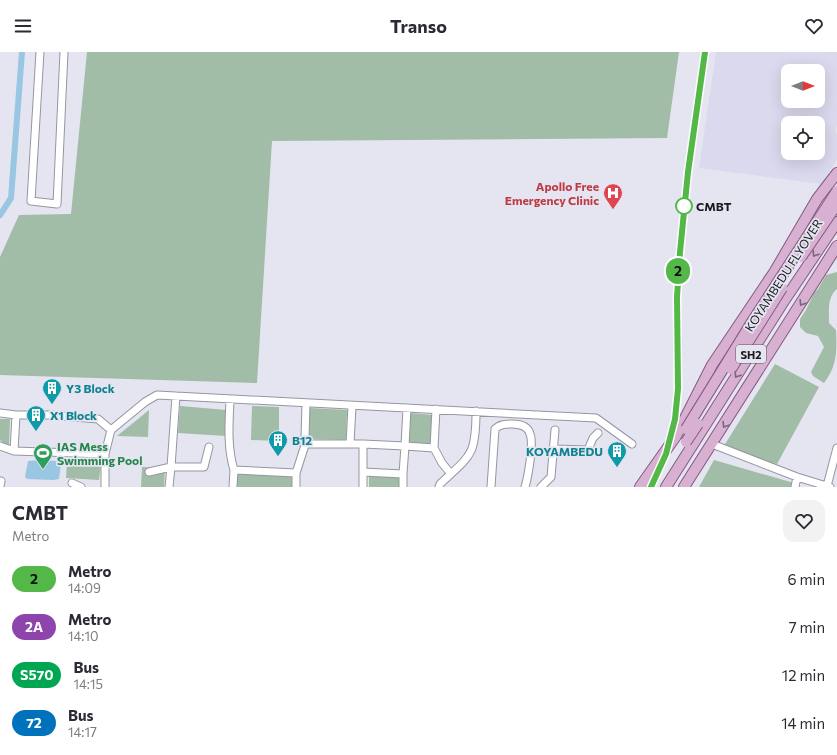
<!DOCTYPE html>
<html lang="en">
<head>
<meta charset="utf-8">
<style>
  body { margin:0; font-family:Commissioner,sans-serif; background:#f2f2f3; color:#2b2b33; height:100vh; display:flex; flex-direction:column; font-size:15px; white-space:nowrap }
  * { box-sizing:border-box; margin:0 }
  p { font-size:13px; color:#7c7c81 }
  .icon { flex:none; width:22px; height:22px; fill:none; stroke:currentColor; stroke-width:2; stroke-linecap:round; stroke-linejoin:round }
  .map { position:relative; height:435px; overflow:hidden }
  .sheet { display:flex; flex-direction:column; background:#fff; flex:1 }
  .sheet>* { flex:none }
  .badge { padding:0 8px; border-radius:13px; font-size:14px; line-height:26px }
  .needle { width:26px; rotate:90deg }
  .buttons { position:absolute; left:781px; top:12px; display:grid; gap:8px }
  .buttons a { display:grid; place-items:center; width:44px; height:44px; border-radius:8px; background:#fff; box-shadow:0 4px 16px #0002; font-size:20px }
  .map>.badge { position:absolute; translate:-50% -50%; box-shadow:0 0 0 2px #fff }
  .round { display:grid; place-items:center; flex:none; width:42px; height:42px; border-radius:12px; background:#f2f2f3 }
  .headline { display:flex; align-items:center; justify-content:space-between; height:68px; padding:0 12px }
  h1 { font-size:19px; font-weight:700; line-height:30px }
  ul { padding:0; list-style:none }
  li { display:flex; align-items:center; gap:12px; height:48px; padding:0 12px }
  li div { flex:1 }
  li b { display:block; font-size:15px }
  li em { font-style:normal }
  li .badge { min-width:44px; font-weight:700; text-align:center }
  header { display:flex; justify-content:space-between; align-items:center; height:52px; padding:0 12px; background:#fff; font-size:18px; font-weight:700 }
  .map>svg:first-child { display:block }
  .built { fill:#dad9ed; fill-rule:evenodd }
  .green { fill:#a1bca7 }
  .water { fill:#99c6e2 }
  .lines { fill:none; stroke-linecap:round; stroke-linejoin:round }
  .canal { stroke:#99c6e2; stroke-width:6 }
  .street-casing { stroke:#9696a1; stroke-width:9 }
  .primary-casing { stroke:#855980; stroke-width:12 }
  .street { stroke:#fff; stroke-width:7 }
  .primary { stroke:#d8b0d2; stroke-width:10 }
  .rail { stroke:#67676e; stroke-width:2; stroke-dasharray:5 5; stroke-linecap:butt }
  .primary-bridge-casing { stroke:#855980; stroke-width:12; stroke-linecap:butt }
  .primary-bridge { stroke:#d8b0d2; stroke-width:10 }
  .oneway { stroke:#7a6678 }
  .line-casing { stroke:#fff; stroke-width:9 }
  .line { stroke:#53b848; stroke-width:6 }
  .stop-dot { fill:#fff; stroke:#53b848; stroke-width:2 }
  .labels { text-anchor:middle; dominant-baseline:central; stroke-width:3.5; stroke-linejoin:round; paint-order:stroke }
  .shield { fill:#e5e5f1; stroke:#58585e; stroke-width:1 }
  .shield-label { font-size:11px; font-weight:bold; fill:#1b1b1f }
  .health-label { font-size:12px; font-weight:bold; fill:#be3a42; stroke:#e5e5f1; text-anchor:end }
  .stop-label { font-size:12px; font-weight:bold; fill:#1b1b1f; stroke:#e5e5f1; text-anchor:start }
  .street-label { font-size:12px; fill:#1b1b1f; stroke:#e5e5f1 }
  .culture-label { font-size:12px; font-weight:bold; fill:#0d838f; stroke:#e5e5f1; text-anchor:start }
  .leisure-label { font-size:12px; font-weight:bold; fill:#27864d; stroke:#e5e5f1; text-anchor:start }
</style>
</head>
<body>
<header><svg class="icon" aria-label="menu" viewBox="0 0 24 24"><path d="M4 6h16M4 12h16M4 18h16"/></svg>Transo<svg class="icon" aria-label="heart" viewBox="0 0 24 24"><path d="M12 20l-8-8c-3-5 5-10 8-4 3-6 11-1 8 4z"/></svg></header>
<div class="map">
<svg width="837" height="435" viewBox="0 0 837 435">
  <rect width="100%" height="100%" fill="#e5e5f1"/>
  <!-- built -->
  <path class="built" d="M716 0H837V72L835 79 837 82V108L821 132 699 116ZM788 19H818V49H788ZM788 71H818V101H788Z"/>
  <!-- green -->
  <path class="green" d="M87 0H679L667 86 272 89 257 331 0 323V205L19 163 71 162Z
    M837 220V237C827 245 829 259 829 271L836 278C837 300 837 314 824 331L813 324 811 320 824 295 818 284 806 281 800 275V267L806 258 814 241 818 237 826 223Z
    M775 312 819 335 777 412 722 397Z
    M180 354 227 358 226 384 178 381Z
    M252 354 279 355V389L251 388Z
    M310 356 347 358 346 388 309 387Z
    M149 358 148 385 117 384Z
    M410 361 433 363 432 391H408Z
    M0 367H10L9 396 0 388Z
    M714 408 794 431 793 435H699Z
    M67 409 101 410 99 428 66 426Z
    M142 415 165 416 164 435H141Z
    M237 420 294 422 293 435H237Z
    M369 423 401 425V435H369Z"/>
  <!-- water -->
  <path class="water" d="M39 408 56 409 61 412 59 427 53 428 27 427 25 425 28 409Z"/>
  <g class="lines">
    <!-- canal -->
    <path class="canal" d="M0 163 11 146 22 0"/>
    <!-- street casing -->
    <g class="street-casing">
      <path id="street" d="M40 0 31 149 57 152 64 0
        M230 348C229 372 227 395 234 418
        M306 351 305 386 306 390 309 392H363V435
        M407 356 405 394 434 396 436 357
        M0 361 16 363
        M350 392 352 354
        M363 392 405 394 403 422
        M712 392 797 425 830 435
        M0 394 14 399 105 402V435
        M434 396 442 411 451 422
        M554 397 588 398 593 386 598 381
        M14 399 16 363H49L98 367 111 378
        M105 402 111 378 145 350 157 343 596 366 632 392
        M149 420 171 415 176 344
        M363 420 403 422V435
        M296 421 306 390
        M72 431 81 435
        M0 434 1 429
        M827 434 837 396
        M169 435 171 415H204L209 395
        M233 435 234 418 296 421V435
        M439 435 440 432C471 403 476 404 476 359
        M491 435 495 377C500 372 506 372 512 372 520 372 528 374 530 382 534 391 528 425 525 435
        M541 435 551 425 555 378
        M795 435 797 425"/>
    </g>
    <!-- primary casing -->
    <g class="primary-casing">
      <path id="primary" d="M640 435 676 384 712 313 775 219 817 147 837 121
        M666 435 782 252 837 170
        M684 435 837 194"/>
    </g>
    <!-- street -->
    <use href="#street" class="street"/>
    <!-- primary -->
    <use href="#primary" class="primary"/>
    <!-- rail -->
    <path class="rail" d="M651 435 659 421 671 387 677 352 680 200 688 120 705 0"/>
    <!-- primary-bridge casing -->
    <g class="primary-bridge-casing">
      <path id="primary-bridge" d="M801 205 837 152
        M731 317 782 236
        M686 377 752 270 837 139
        M686 390 698 372"/>
    </g>
    <!-- primary-bridge -->
    <use href="#primary-bridge" class="primary-bridge"/>
  </g>
  <!-- one-way arrows -->
  <defs><path id="oneway-chevron" d="M-2-3.5L2.5 0L-2 3.5" fill="none" stroke-width="1.6" stroke-linecap="round" stroke-linejoin="round"/></defs>
  <g class="oneway">
    <use href="#oneway-chevron" transform="translate(815 202) rotate(124)"/>
    <use href="#oneway-chevron" transform="translate(802 251) rotate(122)"/>
    <use href="#oneway-chevron" transform="translate(737 323) rotate(122)"/>
    <use href="#oneway-chevron" transform="translate(725 373) rotate(122)"/>
  </g>
  <g class="lines">
    <!-- line casing -->
    <g class="line-casing">
      <path id="line" d="M651 435 666 402 675 367 678 337 677 245 680 200 688 120 705 0"/>
    </g>
    <!-- line -->
    <use href="#line" class="line"/>
  </g>
  <!-- icons -->
  <defs>
    <g id="hospital-pin" transform="scale(1)"><path d="M0 17L-7.5 6A9.5 9.5 0 1 1 7.5 6Z" fill="#e0444e" stroke="#e5e5f1"/><path d="M-5-5h3v3.5h4V-5h3V5h-3V1.5h-4V5h-3Z" fill="#fff"/></g>
    <g id="building-pin" transform="scale(1)"><path d="M0 17L-7.5 6A9.5 9.5 0 1 1 7.5 6Z" fill="#0f9aa8" stroke="#e5e5f1"/><path d="M-4-6H4V6H1V3H-1V6H-4ZM-2.5-4.3h1.7v1.8h-1.7ZM.8-4.3h1.7v1.8H.8ZM-2.5-1h1.7V.8h-1.7ZM.8-1h1.7V.8H.8Z" fill="#fff"/></g>
    <g id="stadium-pin" transform="scale(1)"><path d="M0 17L-7.5 6A9.5 9.5 0 1 1 7.5 6Z" fill="#2e9e5b" stroke="#e5e5f1"/><path d="M0-5a6.5 5 0 1 0 0 10a6.5 5 0 1 0 0-10ZM-3.5-1.8h7v3.6h-7Z" fill="#fff"/></g>
  </defs>
  <g fill-rule="evenodd">
    <use href="#hospital-pin" x="613" y="141"/>
    <use href="#building-pin" x="52" y="336"/>
    <use href="#building-pin" x="36" y="363"/>
    <use href="#building-pin" x="278" y="388"/>
    <use href="#building-pin" x="617" y="399"/>
    <use href="#stadium-pin" x="43" y="401"/>
  </g>
  <!-- markers -->
  <circle class="stop-dot" cx="684" cy="154" r="8"/>
  <g class="labels">
    <!-- shield labels -->
    <rect class="shield" x="736" y="293" width="30" height="18" rx="3"/>
    <g class="shield-label">
      <text x="751" y="302">SH2</text>
    </g>
    <!-- health labels -->
    <g class="health-label">
      <text x="599" y="134">Apollo Free<tspan x="599" dy="14">Emergency Clinic</tspan></text>
    </g>
    <!-- stop labels -->
    <g class="stop-label">
      <text x="696" y="154">CMBT</text>
    </g>
    <!-- street labels -->
    <g class="street-label">
      <text transform="translate(783 223) rotate(-57)">KOYAMBEDU FLYOVER</text>
    </g>
    <!-- culture labels -->
    <g class="culture-label">
      <text x="66" y="336">Y3 Block</text>
      <text x="50" y="363">X1 Block</text>
      <text x="292" y="388">B12</text>
      <text x="603" y="399" text-anchor="end">KOYAMBEDU</text>
    </g>
    <!-- leisure labels -->
    <g class="leisure-label">
      <text x="57" y="394">IAS Mess<tspan x="57" dy="14">Swimming Pool</tspan></text>
    </g>
  </g>
</svg>
<div class="buttons">
<a><svg class="needle" viewBox="-14 -14 28 28"><path d="M0-13l5 13h-10z" fill="#e53935"/><path d="M0 13l5-13h-10z" fill="#7c7c81"/></svg></a>
<a><svg class="icon" aria-label="locate" viewBox="0 0 24 24"><circle cx="12" cy="12" r="6"/><path d="M12 2v4M12 18v4M2 12h4M18 12h4"/></svg></a>
</div>
<b class="badge" style="left:678px;top:219px;background:#53b848;color:#111">2</b>
</div>
<section class="sheet">
<div class="headline"><div><h1>CMBT</h1><p>Metro</p></div><a class="round"><svg class="icon" aria-label="heart" viewBox="0 0 24 24"><path d="M12 20l-8-8c-3-5 5-10 8-4 3-6 11-1 8 4z"/></svg></a></div>
<ul>
<li><span class="badge" style="background:#53b848;color:#111">2</span><div><b>Metro</b><p>14:09</p></div><em>6 min</em></li>
<li><span class="badge" style="background:#8e44ad;color:#fff">2A</span><div><b>Metro</b><p>14:10</p></div><em>7 min</em></li>
<li><span class="badge" style="background:#00a651;color:#fff">S570</span><div><b>Bus</b><p>14:15</p></div><em>12 min</em></li>
<li><span class="badge" style="background:#0072bc;color:#fff">72</span><div><b>Bus</b><p>14:17</p></div><em>14 min</em></li>
</ul>
</section>
</body>
</html>
